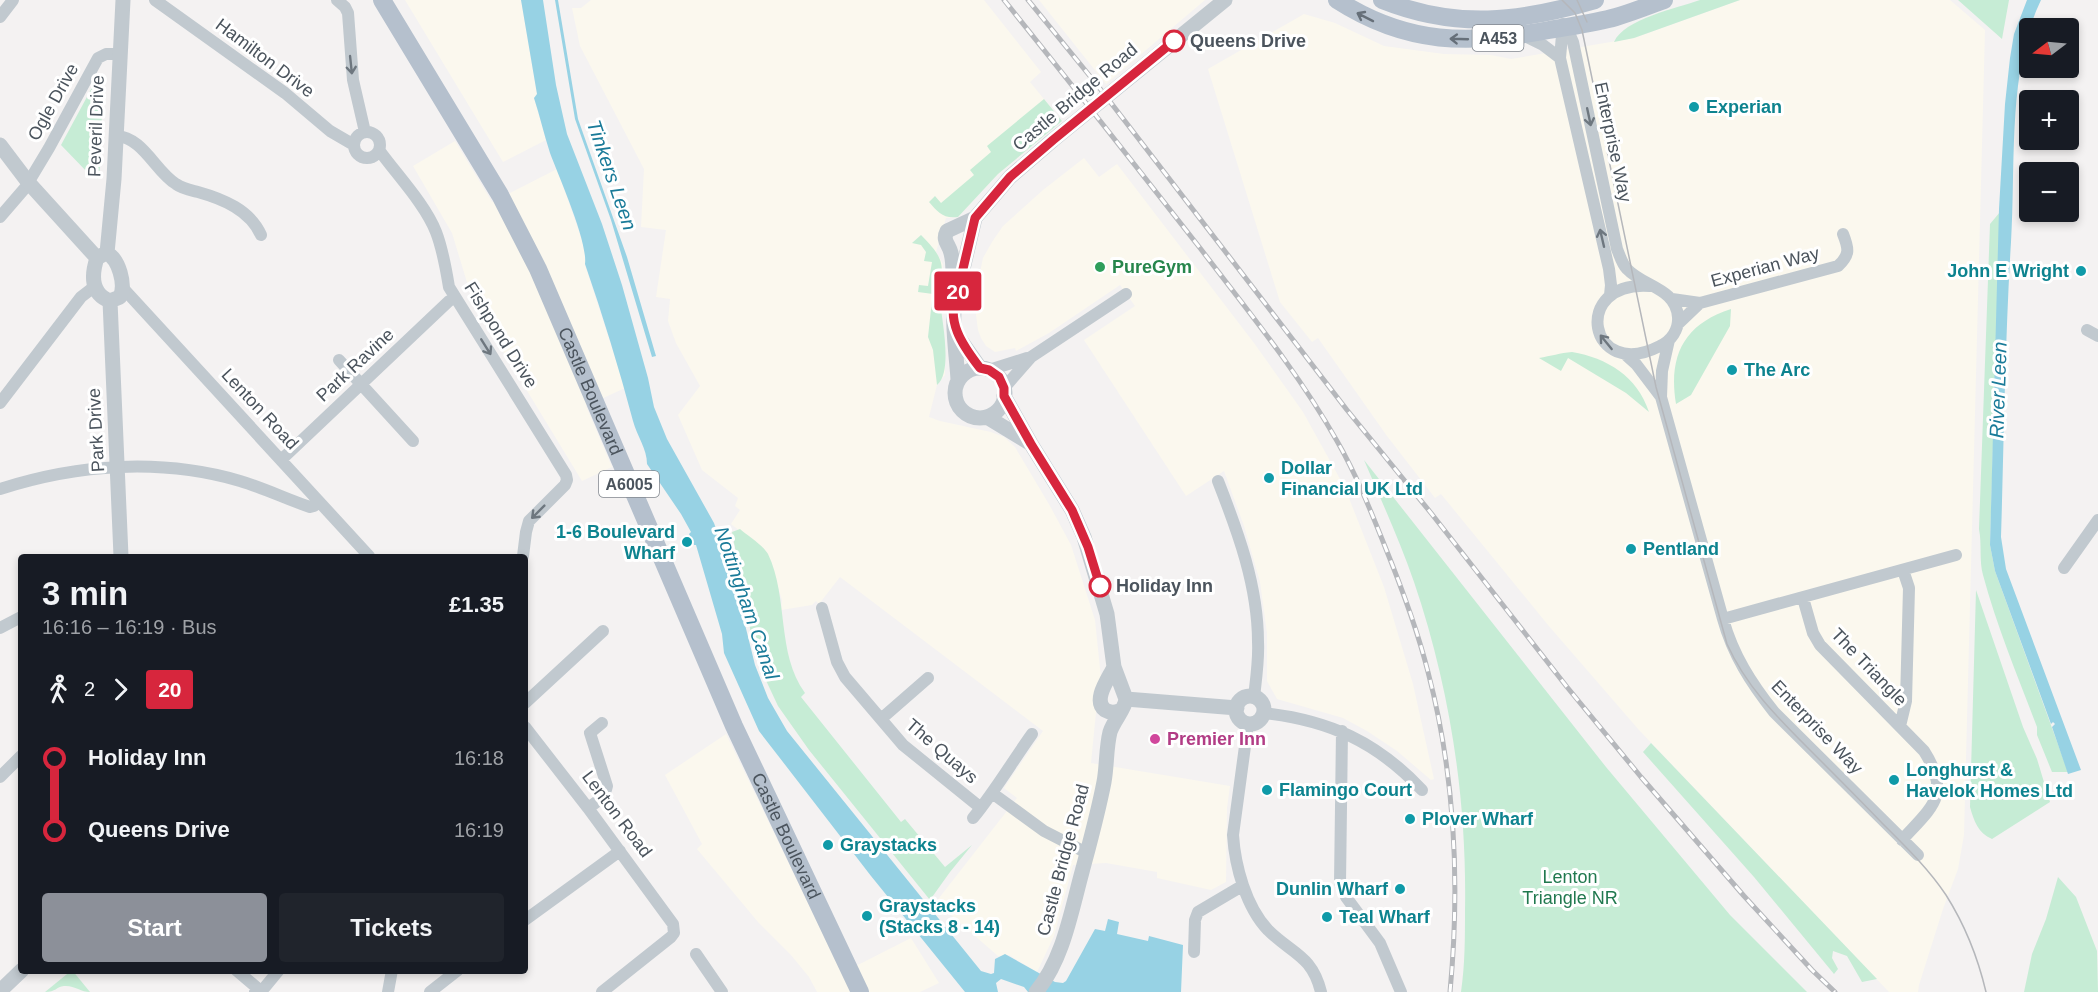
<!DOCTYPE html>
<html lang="en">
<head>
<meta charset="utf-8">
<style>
  body { margin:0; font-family:Arial,sans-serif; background:#20242c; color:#f1f3f6; height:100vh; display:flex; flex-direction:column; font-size:22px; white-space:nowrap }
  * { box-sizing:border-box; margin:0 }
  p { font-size:20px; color:#9ea1a6 }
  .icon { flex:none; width:33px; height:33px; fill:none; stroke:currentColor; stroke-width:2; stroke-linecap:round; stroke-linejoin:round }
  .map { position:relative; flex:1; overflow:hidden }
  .details { position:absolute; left:18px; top:554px; width:510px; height:420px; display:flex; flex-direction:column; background:#171b24; border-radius:6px; box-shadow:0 3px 9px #0003 }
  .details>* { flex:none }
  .badge { padding:0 12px; border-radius:4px; font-size:21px; line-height:39px }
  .needle { width:39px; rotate:254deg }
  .controls { position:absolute; left:2019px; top:18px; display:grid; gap:12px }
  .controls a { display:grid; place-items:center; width:60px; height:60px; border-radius:6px; background:#171b24; box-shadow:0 3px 9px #0003; font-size:30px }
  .map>.badge { position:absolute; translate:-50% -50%; box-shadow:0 0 0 3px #fff }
  .legs { display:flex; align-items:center; gap:9px; height:66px; padding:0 24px; font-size:20px }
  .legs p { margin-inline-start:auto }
  .headline { display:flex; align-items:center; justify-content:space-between; height:102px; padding:0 24px }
  h1 { font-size:33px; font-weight:600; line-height:45px }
  .action { display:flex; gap:12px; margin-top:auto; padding:12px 24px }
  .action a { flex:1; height:69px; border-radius:6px; background:#8c9099; color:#fff; font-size:24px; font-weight:600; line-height:69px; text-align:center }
  .action a+a { background:#20242c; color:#f1f3f6 }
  ul { padding:0 24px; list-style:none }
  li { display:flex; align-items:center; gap:21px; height:72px; font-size:22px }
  li i { display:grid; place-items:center; width:9px; height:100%; margin:0 8px; background:currentColor }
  li i::after { content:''; width:15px; height:15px; margin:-8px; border:4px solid; border-radius:50%; background:#171b24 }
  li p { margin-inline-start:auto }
  li:first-child i { background:linear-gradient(#0000 50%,currentColor 0) }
  li:last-child i { background:linear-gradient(currentColor 50%,#0000 0) }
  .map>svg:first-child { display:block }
  .commercial { fill:#fbf8ee }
  .green { fill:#c6ecd5 }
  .water { fill:#97d2e4 }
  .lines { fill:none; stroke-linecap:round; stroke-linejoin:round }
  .minor { stroke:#c1c9cf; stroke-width:12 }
  .tertiary { stroke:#c1c9cf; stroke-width:15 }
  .primary { stroke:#b5c0cd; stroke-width:18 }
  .tram { stroke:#b5b7bb; stroke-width:1.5 }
  .rail-casing { stroke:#b5b7bb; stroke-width:5 }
  .rail { stroke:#fff; stroke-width:3; stroke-dasharray:9; stroke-linecap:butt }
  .oneway { stroke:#666f79 }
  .oneway2 { stroke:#6e777f }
  .line-1-casing { stroke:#fff; stroke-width:14 }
  .line-1 { stroke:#d7263d; stroke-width:9 }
  .stop-1-dot { fill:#fff; stroke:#d7263d; stroke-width:3 }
  .culture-dot { fill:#0f9aa8; stroke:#fff; stroke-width:2 }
  .leisure-dot { fill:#2e9e5b; stroke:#fff; stroke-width:2 }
  .hotel-dot { fill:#d1479c; stroke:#fff; stroke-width:2 }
  .labels { text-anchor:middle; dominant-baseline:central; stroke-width:6; stroke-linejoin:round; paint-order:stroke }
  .shield { fill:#fff; stroke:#81878e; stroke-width:1.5 }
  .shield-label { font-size:16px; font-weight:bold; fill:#4b545d }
  .stop-label { font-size:18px; font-weight:bold; fill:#4b545d; stroke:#fff; text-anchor:start }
  .street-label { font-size:18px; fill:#4b545d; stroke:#fff }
  .culture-label { font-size:18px; font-weight:bold; fill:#0d838f; stroke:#fff; text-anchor:start }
  .leisure-label { font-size:18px; font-weight:bold; fill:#27864d; stroke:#fff; text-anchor:start }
  .hotel-label { font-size:18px; font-weight:bold; fill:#b23c85; stroke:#fff; text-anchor:start }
  .park-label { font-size:18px; fill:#21794f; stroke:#fff }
  .water-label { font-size:20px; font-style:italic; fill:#1a7b99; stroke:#fff }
</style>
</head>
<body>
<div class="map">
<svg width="2098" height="992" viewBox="0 0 2098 992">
  <rect width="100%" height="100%" fill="#f4f2f2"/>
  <!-- commercial -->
  <path class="commercial" d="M405 0H521L537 95 534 98 546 140 503 162Z
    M591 0H984L1041 72 1030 82 1062 121 998 174 958 217 946 218 936 252 943 264 940 301 945 352V375L937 385 929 417 940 421 991 432 1004 437 1015 447 1050 506 1071 545 1095 620 1101 678 1099 682 1091 763 1230 786 1227 808 1226 882 1211 890 1157 878V872L1106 863 1073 865 1054 936 1037 972 1009 955 998 956 936 902 1017 798 1004 788 1043 731 840 577 819 604 816 601 812 605 781 610 782 600 767 553 731 524 740 510 735 506 738 498 702 470 678 415 700 386 676 343 668 321 670 299 656 297 666 230 641 227 644 169 580 46 572 8H581Z
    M1039 0H1205L1106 84Z
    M1740 0H1950L1985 30 1964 835 1958 869 1943 909 1919 985 1918 992H1889L1639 730 1548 625 1441 494 1435 498 1387 436 1318 338 1312 342 1280 302 1208 69 1304 14 1335 23 1384 46 1444 54 1491 55 1511 59 1634 38Z
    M455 141 492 202 557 169 582 240 586 257 585 265 625 388 586 406 612 467 582 481 473 302 452 233 413 166Z
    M1084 158 1099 177 1117 164 1254 343 1303 412 1345 488 1384 587 1413 684 1434 779 1431 780 1397 751 1367 731 1343 718 1277 699 1267 681V633L1260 582 1244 526 1224 471 1186 496 1084 340 1135 306 1120 285 1049 333 1016 351 1015 348 995 352 986 346 981 338 978 330 976 315 978 282 983 258 992 242 1003 226 1043 190Z
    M726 734 842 973 911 938 939 983 920 992H817L809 977 791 955 758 922 697 849 702 844 665 775Z"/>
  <!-- green -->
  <path class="green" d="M1700 0H1740L1634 38 1614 42C1624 19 1677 8 1700 0Z
    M1958 0H2009L2002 39Z
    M95 82H103L100 167 98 179 91 172 89 174 61 145Z
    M1044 99 1062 121 998 174 958 217C943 219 938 212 929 202L935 196 941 203 974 175 970 170 991 152 987 146Z
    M2000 212 1990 545 1995 571 2068 772H2052L2037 735V727C2018 677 1997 627 1983 575 1979 561 1982 544 1979 529L1990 224Z
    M921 235C946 260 943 264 940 298L933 297V294L918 292 919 285 928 286 932 262 924 261 926 252 921 245 912 243Z
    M932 300 940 301C942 321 953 372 937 385L933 350 928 337Z
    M1731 309 1730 326 1691 395 1676 404C1668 356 1684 324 1731 309Z
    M1572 352C1607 358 1637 376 1649 412L1626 393 1568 358 1561 371 1539 358C1551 356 1560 353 1572 352Z
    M1364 460 1606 767 1730 915 1807 992H1461C1465 965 1465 938 1465 910 1467 799 1450 688 1414 582 1400 541 1381 500 1364 460Z
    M740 529C748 536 763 545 768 554 789 598 776 653 805 693L801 697 901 822 905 819 945 867 972 845 950 872 930 900 809 750 778 706 763 674 752 639 732 532Z
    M1976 590 2023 727 2037 759 2050 802 1992 839C1978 833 1974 821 1970 807Z
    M1651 743 1877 979 1862 982 1847 956 1833 951 1832 958 1838 969 1834 974 1754 877 1643 752Z
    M2058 877 2076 897 2097 951 2098 992H2024L2032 954 2046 919Z
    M72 970 90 992C81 992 74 985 64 986 56 987 56 992 45 992Z"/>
  <!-- water -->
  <path class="water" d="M521 0H543L556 85 567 134 602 224 622 285 648 378 654 407 667 439 714 523 733 576 755 665 768 698 787 731 981 971 991 974 994 973 995 959 1005 954 1055 982 1063 983 1066 981 1095 929 1105 931 1108 919 1119 922 1117 934 1148 941 1149 936 1183 945 1181 992H1028L1024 987 1001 979 996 983 998 992H965L871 876 759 731 724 653 722 634 696 545H694L689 534 691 532 681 514 647 464C647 449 637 436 633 421 619 368 603 316 585 264 588 242 559 177 550 153 544 135 540 116 534 98L537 94Z
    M555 0H558L578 119 627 257 656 356 652 357 611 220 575 119Z
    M2027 0H2041C2007 70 2016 165 2011 242 2005 340 2004 439 2001 537L2006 569 2081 770 2068 774 2052 727 2055 724 2053 722 2051 724 1995 571 1990 545 1999 209 2005 104 2010 58 2014 34Z"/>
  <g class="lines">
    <!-- minor -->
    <path class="minor" d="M155 0 285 93 330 131 354 145
      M337 0 345 7 348 13 353 80 365 132
      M0 17 13 0
      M1563 24 1560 58 1609 269 1611 285 1610 295
      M1558 26 1570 35 1573 42 1617 249C1620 256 1622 264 1627 269 1644 287 1676 288 1678 317 1679 330 1671 341 1660 346 1588 383 1570 280 1650 286
      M1523 35 1543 45 1560 58
      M354 145a13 13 0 1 1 26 0a13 13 0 1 1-26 0Z
      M116 136C143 137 155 171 176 184 183 189 190 190 198 192 223 199 250 210 261 235
      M379 150C397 175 425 204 436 232 443 250 446 269 449 287L566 475 567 480 565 485 529 521 526 532 523 556
      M0 217 25 188 49 148 98 58 106 54H120
      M122 287 369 556
      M1672 299 1700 303 1838 266C1850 255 1849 249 1843 234
      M1678 324 1700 303
      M2087 330 2098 336
      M1669 340 1662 371 1661 397 1723 619C1733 655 1751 683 1774 712L1918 855
      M1626 355 1636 364 1661 397
      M339 360 413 441
      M989 370 1027 358
      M1004 388 1031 357 1126 294
      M0 403 81 297 94 287
      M281 460 449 301 455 298
      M1218 481C1238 532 1258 586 1258 642 1259 660 1256 679 1254 697
      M0 489C78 464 161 458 240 481 264 488 286 499 310 507L314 506 318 501
      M2064 568 2098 520
      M1803 598 1813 633 1820 645 1924 751C1952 795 1932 807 1902 840
      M822 608 837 662 845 677 903 745 981 808
      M1723 619 1956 555
      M0 628 21 617
      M525 703 603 631
      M1264 713C1329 720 1377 742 1422 790
      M881 719 928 678
      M1248 724 1233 835C1235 866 1246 907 1268 930 1292 954 1312 955 1321 992
      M1900 726 1906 701 1909 588 1903 570
      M525 727 588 808 673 924 674 933 671 937 602 992
      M1342 731 1340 883 1346 897 1380 943 1401 992
      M0 777 21 756
      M992 793 1044 831 1087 853
      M588 808C597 802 605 797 607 786L590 733 602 723
      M973 818C995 791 1012 762 1032 734
      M525 920 620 851
      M1194 952 1195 920 1198 912 1242 886
      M696 954 722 992
      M236 970 262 992
      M255 992 265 987 279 970
      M388 992 392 970
      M430 992 458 970"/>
    <!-- tertiary -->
    <path class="tertiary" d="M0 145 28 182 97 258
      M106 253C119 258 126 285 120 297L110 301C91 294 91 276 97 258Z
      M107 253 114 179 123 0
      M955 297C951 282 955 268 951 253 949 244 942 241 947 231L975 218 1010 177 1053 140 1225 0
      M110 301 121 556
      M957 335 980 368
      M955 393a25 25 0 1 1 50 0a25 25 0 1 1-50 0Z
      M958 380C957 358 949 309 958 290L975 218
      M1004 396 1031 444 1072 510 1084 537 1107 614 1114 667 1126 699C1125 709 1114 720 1110 732 1106 748 1107 766 1104 782 1098 813 1090 842 1082 872 1071 912 1063 960 1036 992
      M987 417 1028 442
      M1114 667C1109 678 1092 700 1105 710 1110 713 1114 713 1119 711
      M1236 710a14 14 0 1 1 28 0a14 14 0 1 1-28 0Z
      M1126 699 1237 708
      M0 991 22 970"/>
    <!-- primary -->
    <g class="primary">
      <path id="s1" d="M382 0 500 195 538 269 734 726 860 992"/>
      <path d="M1337 0C1407 45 1469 45 1549 30 1571 26 1595 23 1616 17 1633 12 1648 6 1664 0"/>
      <path d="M1382 0C1457 30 1519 22 1595 0"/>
    </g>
    <!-- tram -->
    <path class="tram" d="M1562 0 1575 13 1582 30 1656 387 1727 644C1746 686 1776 716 1808 748 1833 773 1858 798 1882 823 1905 846 1928 868 1946 895 1965 925 1978 958 1986 992
      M1577 0 1587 22"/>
    <!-- rail casing -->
    <g class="rail-casing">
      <path id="rail" d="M1004 0C1070 82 1135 165 1200 248 1248 311 1298 372 1337 441 1356 474 1370 509 1384 544 1401 586 1417 628 1428 672 1455 775 1460 886 1450 992
        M1028 0 1098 86 1347 410 1431 513 1567 687 1641 777 1744 896 1812 970 1835 992"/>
    </g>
    <!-- rail -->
    <use href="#rail" class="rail"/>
  </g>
  <!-- one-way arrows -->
  <defs><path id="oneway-shaft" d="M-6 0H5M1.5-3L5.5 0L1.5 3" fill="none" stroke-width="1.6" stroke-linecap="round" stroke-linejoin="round" transform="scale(1.5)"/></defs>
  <g class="oneway">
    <use href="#oneway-shaft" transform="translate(1365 17) rotate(-153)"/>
    <use href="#oneway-shaft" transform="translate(1459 39) rotate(-178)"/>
  </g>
  <g class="oneway2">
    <use href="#oneway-shaft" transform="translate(351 65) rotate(84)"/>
    <use href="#oneway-shaft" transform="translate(1589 117) rotate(78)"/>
    <use href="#oneway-shaft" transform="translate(1602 238) rotate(-103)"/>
    <use href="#oneway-shaft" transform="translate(1606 342) rotate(-129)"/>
    <use href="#oneway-shaft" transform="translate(486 347) rotate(58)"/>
    <use href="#oneway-shaft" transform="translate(538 512) rotate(135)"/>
  </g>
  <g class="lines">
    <!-- line-1 casing -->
    <g class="line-1-casing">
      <path id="line-1" d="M1100 586 1088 547 1072 510 1031 444 1004 396V388L999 377 989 370 980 368C963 346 944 320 958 290L975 218 1010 177 1053 140 1174 41"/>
    </g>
    <!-- line-1 -->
    <use href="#line-1" class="line-1"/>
  </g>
  <!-- markers -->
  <g class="stop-1-dot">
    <circle cx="1174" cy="41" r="10"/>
    <circle cx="1100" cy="586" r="10"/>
  </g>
  <g class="culture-dot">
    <circle cx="1694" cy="107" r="6"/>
    <circle cx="2081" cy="271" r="6"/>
    <circle cx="1732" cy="370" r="6"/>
    <circle cx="1269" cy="478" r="6"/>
    <circle cx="687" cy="542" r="6"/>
    <circle cx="1631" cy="549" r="6"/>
    <circle cx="1894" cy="780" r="6"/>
    <circle cx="1267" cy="790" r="6"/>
    <circle cx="1410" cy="819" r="6"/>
    <circle cx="828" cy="845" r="6"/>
    <circle cx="1400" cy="889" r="6"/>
    <circle cx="867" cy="916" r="6"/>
    <circle cx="1327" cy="917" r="6"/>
  </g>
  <circle class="leisure-dot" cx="1100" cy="267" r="6"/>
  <circle class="hotel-dot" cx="1155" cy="739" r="6"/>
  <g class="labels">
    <!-- shield labels -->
    <g class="shield">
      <rect x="1472.5" y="25" width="51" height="26" rx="4.5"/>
      <rect x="599" y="471" width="60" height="26" rx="4.5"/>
    </g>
    <g class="shield-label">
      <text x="1498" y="38">A453</text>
      <text x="629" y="484">A6005</text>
    </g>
    <!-- stop labels -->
    <g class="stop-label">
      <text x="1190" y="41">Queens Drive</text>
      <text x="1116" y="586">Holiday Inn</text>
    </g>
    <!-- street labels -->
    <g class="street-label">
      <text transform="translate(265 58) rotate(37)">Hamilton Drive</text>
      <text transform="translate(1075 97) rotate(-40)">Castle Bridge Road</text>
      <text transform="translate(53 102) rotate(-61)">Ogle Drive</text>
      <text transform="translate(96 126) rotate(-88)">Peveril Drive</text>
      <text transform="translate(1613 142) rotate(78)">Enterprise Way</text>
      <text transform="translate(1765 267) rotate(-15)">Experian Way</text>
      <text transform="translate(501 335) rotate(58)">Fishpond Drive</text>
      <text transform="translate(355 365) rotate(-43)">Park Ravine</text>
      <text stroke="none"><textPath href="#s1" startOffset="444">Castle Boulevard</textPath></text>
      <text transform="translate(260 409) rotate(47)">Lenton Road</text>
      <text transform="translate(96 430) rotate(-93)">Park Drive</text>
      <text transform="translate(1869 667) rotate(46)">The Triangle</text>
      <text transform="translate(1817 727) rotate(46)">Enterprise Way</text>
      <text transform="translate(942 751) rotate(41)">The Quays</text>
      <text transform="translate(617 814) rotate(53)">Lenton Road</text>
      <text stroke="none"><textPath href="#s1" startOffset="930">Castle Boulevard</textPath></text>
      <text transform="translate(1063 860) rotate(-75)">Castle Bridge Road</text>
    </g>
    <!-- culture labels -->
    <g class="culture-label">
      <text x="1706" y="107">Experian</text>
      <text x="2069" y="271" text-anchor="end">John E Wright</text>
      <text x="1744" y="370">The Arc</text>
      <text x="1281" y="468">Dollar<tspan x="1281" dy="21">Financial UK Ltd</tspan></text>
      <text x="675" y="532" text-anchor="end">1-6 Boulevard<tspan x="675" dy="21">Wharf</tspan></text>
      <text x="1643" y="549">Pentland</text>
      <text x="1906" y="770">Longhurst &amp;<tspan x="1906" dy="21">Havelok Homes Ltd</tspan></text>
      <text x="1279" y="790">Flamingo Court</text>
      <text x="1422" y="819">Plover Wharf</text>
      <text x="840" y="845">Graystacks</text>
      <text x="1388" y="889" text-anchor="end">Dunlin Wharf</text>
      <text x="879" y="906">Graystacks<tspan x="879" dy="21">(Stacks 8 - 14)</tspan></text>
      <text x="1339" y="917">Teal Wharf</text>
    </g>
    <!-- leisure labels -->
    <g class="leisure-label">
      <text x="1112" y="267">PureGym</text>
    </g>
    <!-- hotel labels -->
    <g class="hotel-label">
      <text x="1167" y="739">Premier Inn</text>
    </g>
    <!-- park labels -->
    <g class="park-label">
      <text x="1570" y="877">Lenton<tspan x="1570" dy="21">Triangle NR</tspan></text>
    </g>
    <!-- water labels -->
    <g class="water-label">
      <text transform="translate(612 175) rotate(71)">Tinkers Leen</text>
      <text transform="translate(1998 390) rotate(-88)">River Leen</text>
      <text transform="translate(747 603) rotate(71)">Nottingham Canal</text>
    </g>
  </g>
</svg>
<div class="controls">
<a><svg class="needle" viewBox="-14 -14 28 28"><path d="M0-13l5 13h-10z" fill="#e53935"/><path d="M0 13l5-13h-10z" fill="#9ea1a6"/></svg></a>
<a>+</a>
<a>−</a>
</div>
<b class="badge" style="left:958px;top:291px;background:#d7263d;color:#fff">20</b>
<section class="details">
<div class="headline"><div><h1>3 min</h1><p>16:16 – 16:19 · Bus</p></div><b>£1.35</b></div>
<div class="legs"><svg class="icon" aria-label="walk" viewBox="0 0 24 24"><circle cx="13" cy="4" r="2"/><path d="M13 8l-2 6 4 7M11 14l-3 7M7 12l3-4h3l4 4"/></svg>2<svg class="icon" aria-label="forward" viewBox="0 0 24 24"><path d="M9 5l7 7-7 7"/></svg><b class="badge" style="background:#d7263d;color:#fff">20</b></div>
<ul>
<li><i style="color:#d7263d"></i><b>Holiday Inn</b><p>16:18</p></li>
<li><i style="color:#d7263d"></i><b>Queens Drive</b><p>16:19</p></li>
</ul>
<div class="action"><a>Start</a><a>Tickets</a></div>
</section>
</div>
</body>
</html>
